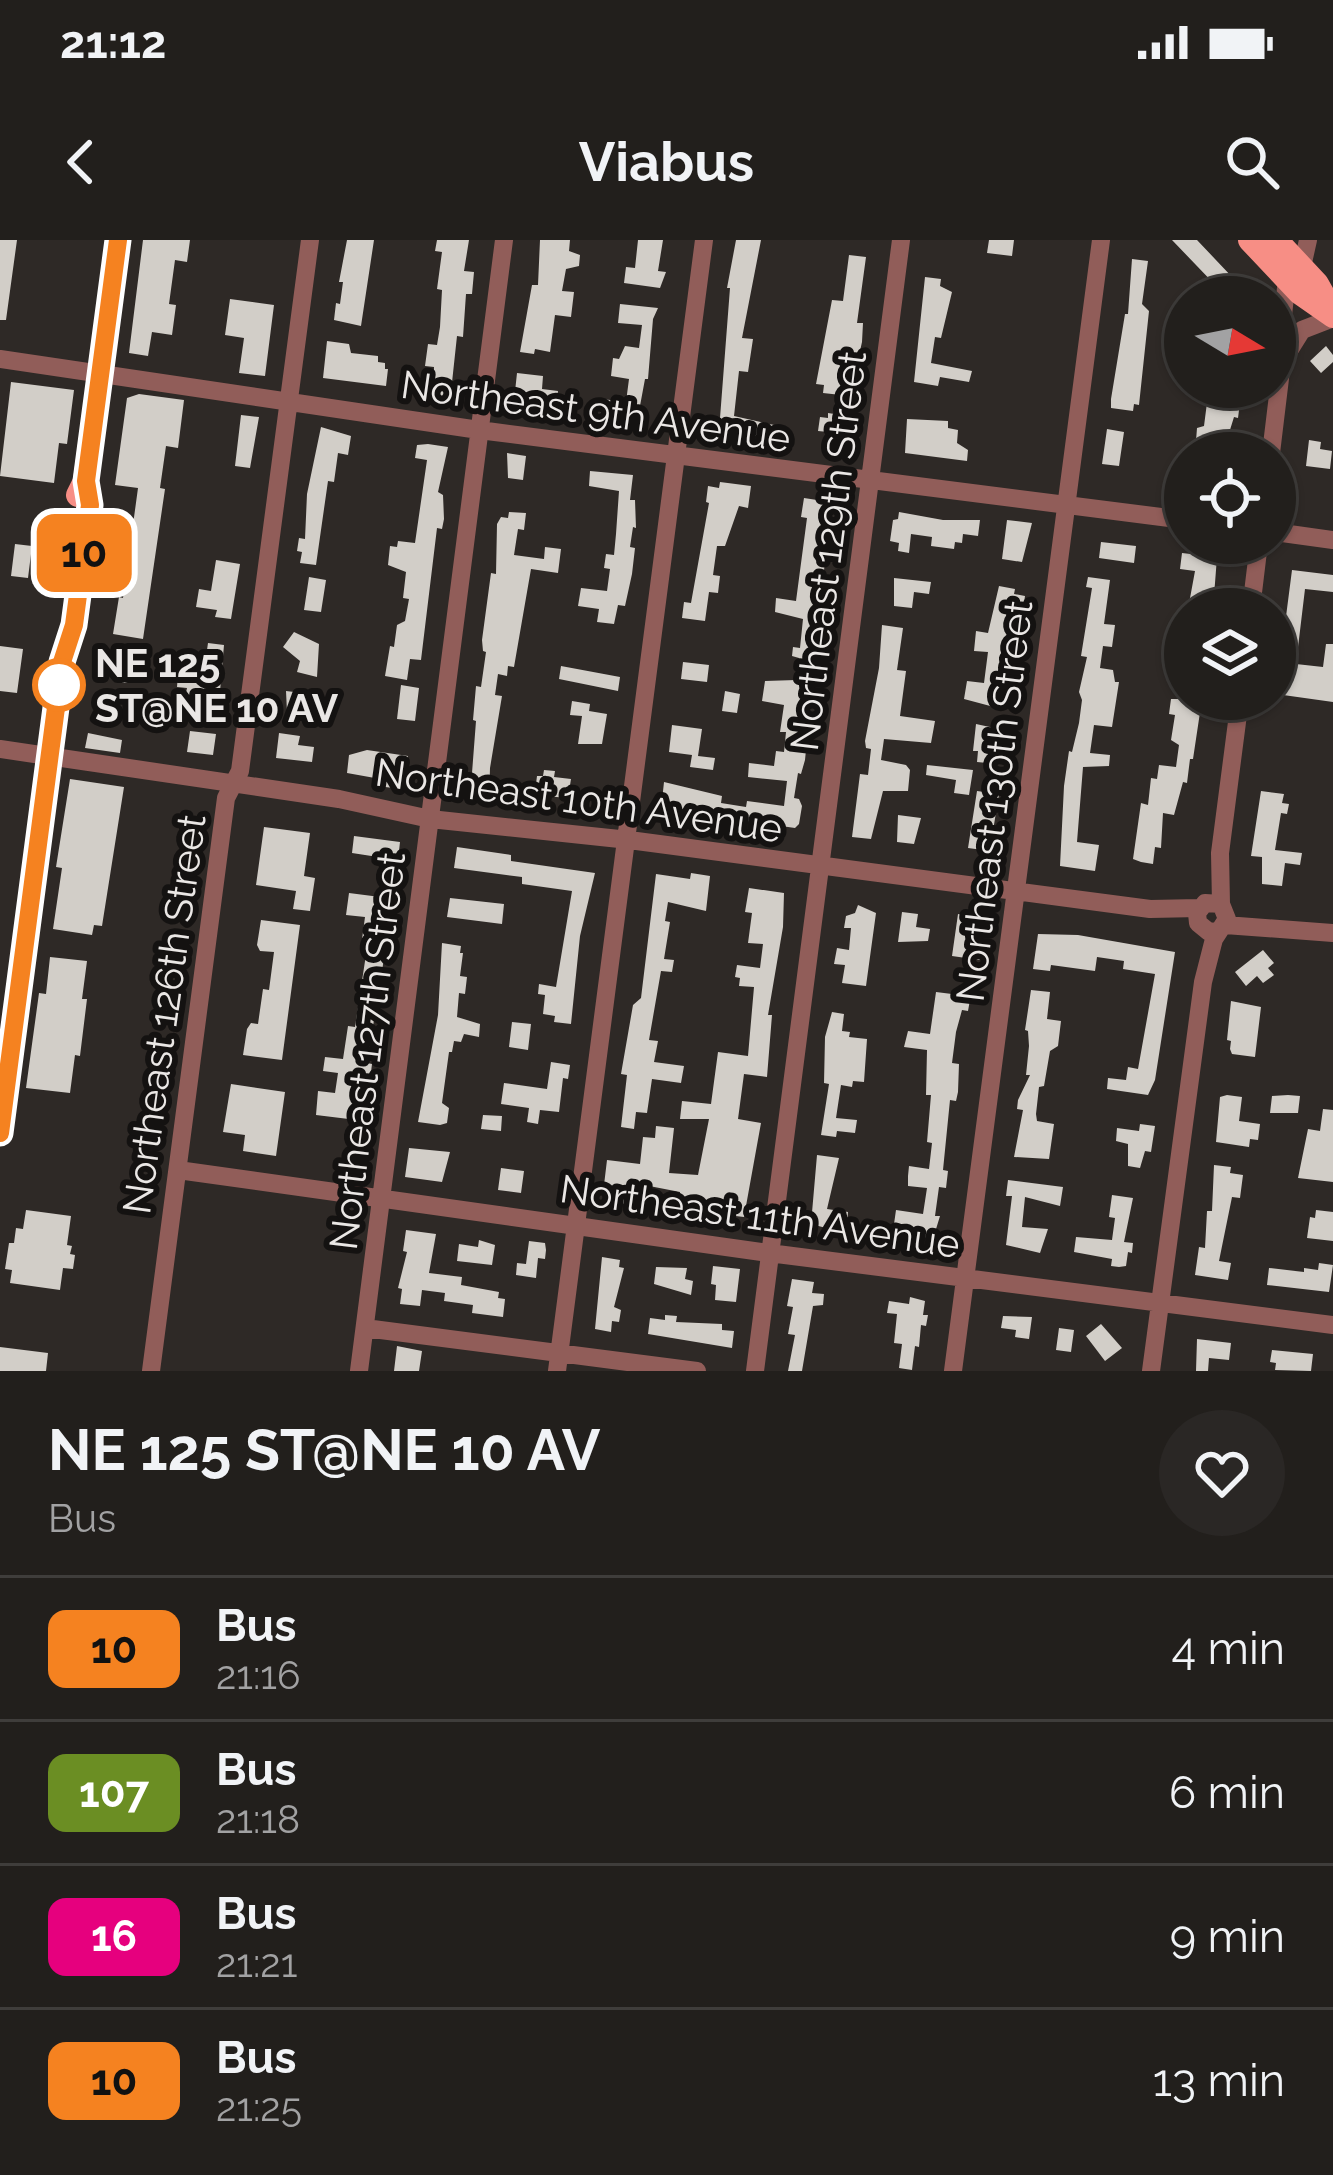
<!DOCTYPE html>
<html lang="en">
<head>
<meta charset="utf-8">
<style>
  body { margin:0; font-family:Raleway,sans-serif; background:#2a2725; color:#f1f3f6; height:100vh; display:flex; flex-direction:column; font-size:45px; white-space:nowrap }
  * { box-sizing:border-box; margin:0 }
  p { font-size:39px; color:#a2a2a3 }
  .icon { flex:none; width:66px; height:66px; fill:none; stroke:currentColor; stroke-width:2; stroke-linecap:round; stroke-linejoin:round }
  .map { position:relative; height:1131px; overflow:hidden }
  .details { display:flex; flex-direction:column; background:#221f1c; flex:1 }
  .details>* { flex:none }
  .badge { padding:0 24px; border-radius:18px; font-size:42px; line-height:78px }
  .needle { width:78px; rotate:100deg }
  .fabs { position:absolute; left:1164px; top:36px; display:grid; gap:24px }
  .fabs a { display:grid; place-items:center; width:132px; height:132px; border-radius:50%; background:#221f1c; box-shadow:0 3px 9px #0004,0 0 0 3px #3f3d3b; font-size:60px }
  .map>.badge { position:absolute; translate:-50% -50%; box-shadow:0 0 0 6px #fff }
  .round { display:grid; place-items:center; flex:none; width:126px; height:126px; border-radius:63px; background:#2a2725 }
  .head { display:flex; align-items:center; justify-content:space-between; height:204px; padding:0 48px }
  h1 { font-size:57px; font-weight:700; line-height:90px }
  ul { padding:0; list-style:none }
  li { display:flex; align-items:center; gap:36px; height:144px; padding:0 48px; border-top:3px solid #3f3d3b }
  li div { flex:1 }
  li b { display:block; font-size:45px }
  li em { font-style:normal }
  li .badge { min-width:132px; font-weight:700; text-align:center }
  .status { display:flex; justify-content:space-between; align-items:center; height:84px; padding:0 60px; background:#221f1c; direction:ltr }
  .status svg { height:33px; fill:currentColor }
  header { display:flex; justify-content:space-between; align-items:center; height:156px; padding:0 48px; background:#221f1c; font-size:54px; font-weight:700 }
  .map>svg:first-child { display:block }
  .building { fill:#d2cec8 }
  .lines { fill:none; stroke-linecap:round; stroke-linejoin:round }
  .minor { stroke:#915d59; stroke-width:18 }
  .major { stroke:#f78e85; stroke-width:24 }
  .line-casing { stroke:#fff; stroke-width:27 }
  .line { stroke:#f58220; stroke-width:18 }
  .stop-dot { fill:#fff; stroke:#f58220; stroke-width:6 }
  .labels { text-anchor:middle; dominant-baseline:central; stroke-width:12; stroke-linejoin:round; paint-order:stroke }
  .street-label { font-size:39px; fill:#eae7e5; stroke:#141211 }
  .stop-label { font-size:39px; font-weight:bold; fill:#eae7e5; stroke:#141211; text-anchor:start }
</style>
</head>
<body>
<div class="status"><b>21:12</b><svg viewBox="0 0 49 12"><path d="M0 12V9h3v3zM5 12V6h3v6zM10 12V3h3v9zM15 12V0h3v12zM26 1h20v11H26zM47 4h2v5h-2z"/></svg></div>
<header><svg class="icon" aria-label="back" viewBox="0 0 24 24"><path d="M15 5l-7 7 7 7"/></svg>Viabus<svg class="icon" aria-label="search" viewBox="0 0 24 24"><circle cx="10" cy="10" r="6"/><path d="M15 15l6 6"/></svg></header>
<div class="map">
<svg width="1333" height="1131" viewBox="0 0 1333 1131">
  <rect width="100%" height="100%" fill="#2e2926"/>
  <!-- building -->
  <path class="building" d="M0 0H17L6 80H0Z
    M143 0H190L187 22 175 20 169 64 176 65 172 95 152 92 148 116 129 113Z
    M347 0H374L361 86 334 80 336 63 340 64 343 42H339Z
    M437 0H469L464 31 474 32 472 54H466L463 97 457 96 450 161 433 159 434 127 425 126 428 104 437 105 440 87 442 50 437 49 442 12 435 11Z
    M540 0H570L569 11 580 15 579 26 566 29 562 51 574 52 571 77 555 75 550 112 535 109 534 114 520 112 532 45H538Z
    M638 0H663L658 31 666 32 660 48 624 43 626 27 635 28Z
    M736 0H761L742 98 753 99 748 132 739 131 734 176 774 185 772 198 719 191 730 48H727Z
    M989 0H1014L1012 16 987 13Z
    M1172 0H1197L1233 38 1220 50Z
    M849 15 866 17 857 83H863L862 102 850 156 823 153 824 145 816 144 832 60 843 61Z
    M1132 19 1148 21 1142 64 1149 71 1139 165 1134 164 1133 171 1111 168V159L1125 74H1128Z
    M925 37 941 39 940 46 952 52 941 98 935 97 931 123 972 131 969 142 940 137 938 146 914 142Z
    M1243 42 1267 46 1265 57H1240Z
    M230 59 274 65 265 136 239 133 244 98 225 95Z
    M620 64 658 68 653 79 648 139H645L637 182 600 177 602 159 626 162 629 139 611 136 613 118 619 119 625 106 639 108 642 85 618 83Z
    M327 101 349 104 351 113 378 116V122L385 123V129H388L386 146 323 138Z
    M1326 106 1333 115V122L1321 133 1310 121Z
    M517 133 543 136 542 149 558 151 556 167 514 161Z
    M11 142 74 150 67 204 59 203 54 243 0 236Z
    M1209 147H1242L1238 178 1234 177 1225 206 1196 201 1197 188 1204 186Z
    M139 154 184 160 178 208 166 206 160 248 165 249 143 399 113 394 119 357 123 358 138 248 115 245 127 158Z
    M828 173 847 176 843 204 826 202 828 192 818 191 820 177 828 178Z
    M241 175 259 177 250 228 235 226Z
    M907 179 948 181V188L958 190 957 203 968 210 967 221 905 213Z
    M321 187 351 196 348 215 338 213 334 242 328 241 316 325 300 323 302 312 297 311 299 298 305 299 307 254Z
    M1107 189 1124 192 1119 226 1102 224Z
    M1309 200 1321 202 1320 209 1332 211 1330 229 1306 226Z
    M428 204 448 207 438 252 443 255 444 279 442 289 437 288 421 420 410 419 407 440 385 436 390 406 394 407 397 385 405 381 409 359 403 358 406 332 388 325 390 306 397 307 398 301 415 303 427 220 415 218 417 205Z
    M507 213 526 216 523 240 508 238Z
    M1173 222 1185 224V250L1171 248Z
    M590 231 633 235 630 260H635L636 288 633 287 630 307 635 308 632 334 625 366 618 365 614 384 597 382 599 369 578 366 581 348 607 351 610 329 604 328 606 314 614 315 616 294 619 251 589 246Z
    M720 242 751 246 748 268 739 266 725 306H717L713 335 720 336 718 353 709 352 705 381 682 378 684 362 691 363 709 263 706 262 708 246 719 248Z
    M804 258 830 262 824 331V339L829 340 827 350 823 349 816 406V415L821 416 819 429 814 428 807 468 802 510H806L805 520 801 534 798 533 794 558 799 559 802 566 799 584 795 588 746 581 745 589 732 587 733 580 702 576 701 583 690 581 691 574 661 570 664 542 722 556 721 563 746 567 747 561 784 566 787 541 748 537 749 523 774 526 776 511 784 512 786 492H780L784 465 762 461 765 441 796 440 799 418 792 416 793 407 800 408 803 379 775 372 776 358 796 361 807 278 801 277Z
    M509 272 526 273 524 290 518 289 514 315 544 319 545 307 561 309 558 333 531 329 514 427 508 426 507 436 498 434 495 455 502 456 490 528 489 561 470 559 476 481 473 480 476 446 481 447 486 412 483 411 482 400 491 333 496 334 497 284 501 277 508 278Z
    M899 272 943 280H980L978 296 963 294 962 303 955 302 954 309 931 306 932 297 911 294 909 313 898 311 899 303 890 301 893 280 898 279Z
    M1007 280 1032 283 1022 322 1002 319Z
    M1101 302 1136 306 1134 323 1099 318Z
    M15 304 32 306 28 338 11 336Z
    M1182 313 1217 317 1213 369H1188L1195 331 1180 329Z
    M216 320 240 324 231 379 215 377 217 370 196 367 199 349 211 351Z
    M1292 330 1333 335V352L1305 349 1296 424 1323 427 1326 404H1333V462L1276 454Z
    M309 337 326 340 321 372 304 370Z
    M1088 337 1110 340 1104 384 1115 385 1112 407 1103 406 1100 428 1113 430 1115 442H1119L1112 487 1094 485 1090 513 1110 515 1109 526 1083 527 1077 602 1099 605 1095 631 1060 626 1064 546 1069 511 1072 512 1079 483 1082 460 1079 452 1087 417 1081 416 1092 348 1086 347Z
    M894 338 931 342 929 354 914 352 912 368 894 366Z
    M999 346 1015 349 1014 354 1025 356 1021 383 1010 382 1000 458 996 457 994 467 964 459 967 441 984 443 988 412 974 411 976 391 988 393Z
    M882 385 903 388 897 430 906 431 900 476 935 481 931 503 884 499 881 520 906 525 910 530 908 551H883L871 599 852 597 860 534 868 535 871 509 866 508 865 501 879 428Z
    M294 392 319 404 317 437 297 432 300 421 283 407Z
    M208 403 224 405 219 463 185 458 187 448 177 447 178 434 203 438Z
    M0 406 23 409 17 453 0 451Z
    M122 417 144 420 141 442 118 443Z
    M683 422 709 425 707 442 681 439Z
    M561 426 620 437 618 451 559 439Z
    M401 445 419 448 415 481 397 479Z
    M286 451 311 454 303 475 287 472Z
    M725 451 740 454 737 473 722 471Z
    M1171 459H1202L1193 519H1190L1187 543 1183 542 1174 575 1163 573 1161 608 1155 607 1153 624 1141 622 1133 619 1141 563 1148 565 1151 538 1157 539 1159 525 1176 527 1179 505 1171 500 1175 475 1169 474Z
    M572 461 590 464 589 471 607 474 602 504H578L582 476 570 475Z
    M976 484 999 489 998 524 977 522 978 511H973Z
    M672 485 702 489 698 516 715 518 713 530 690 527 692 515 669 512Z
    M190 491 216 494 213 515 187 512Z
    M88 493 122 500 120 513 85 508Z
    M279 493 300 496 298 505 314 507 312 522 276 518Z
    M367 510 408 516 403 549 385 547 386 540 347 533 349 515Z
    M927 525 973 530 969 555 954 553 956 540 926 535Z
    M544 530 555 531 554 537 571 539 568 558 545 556V562L534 560 537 536H543Z
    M70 539 124 547 102 686 94 685 92 695 53 689 62 628 56 627Z
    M977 551 999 554 991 603 984 602 983 610 968 608Z
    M1261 551 1284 554 1282 563 1289 564 1287 574 1281 573 1275 610 1302 613 1300 625 1285 623 1282 646 1262 644V617L1251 616Z
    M898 575 921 578 914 604 897 602Z
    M264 587 310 593 304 636 315 638 310 671 293 669 296 651 256 645Z
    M354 596 400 602 398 620 388 619 387 624 377 622 378 617 352 613Z
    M457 607 511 615V621L595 633 580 696 571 784 554 782 555 776 543 774 545 755 538 754 539 744 556 747 572 651 522 644V637L454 628Z
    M691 633 710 636 706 671 668 662 665 681 670 682 664 719 674 720 672 732 661 731 649 800 658 801 654 822 684 826 681 843 652 839 647 873 636 872 634 889 621 887 627 835 621 834 633 765 641 758 656 634 690 639Z
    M749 648 784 653 783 687 768 775H772L767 837 744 834 738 879 761 883 744 977 694 971V975L678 973 680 952 639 944 637 965 616 963 618 947 604 945 607 920 640 924 643 897 655 898 656 886 674 888 669 933 698 935 709 879H680L682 861 711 864 718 812 748 816 754 747 739 746 740 738 735 737 737 725 760 728 763 704 748 703 752 673 745 672Z
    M349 653 388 658 383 699 387 700 367 823 372 824 365 881 316 875 318 851 335 853 338 833 323 831 325 817 343 819 348 786 355 787 367 708 361 707 365 677 346 675Z
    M450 658 504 664 502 684 447 677Z
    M858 665 876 673 866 746 842 743 845 725 834 724 837 708 849 710 851 688H844L846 676 855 673Z
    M902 672 918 674 916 687 930 689 928 701 898 702Z
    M958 674 976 677 974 701 982 703 980 720 952 716Z
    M261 680 300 685 282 820 243 815 247 789 251 783 258 784 263 749 269 750 274 712 260 711 257 705Z
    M1038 694 1078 695 1175 712 1155 840 1148 855 1107 849 1108 838 1126 840 1128 827 1138 829 1155 734 1123 729 1124 721 1097 717 1095 731 1051 725 1050 731 1033 729Z
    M442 703 461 706 460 713H463L460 736 467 737 465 754 459 753 457 777 480 784 479 797 464 794 461 802 454 801 452 812H449L442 863 449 868 447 883 440 885 418 882 438 775Z
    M1263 710 1274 723 1268 728 1274 735 1263 743 1257 736 1246 746 1235 732Z
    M50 717 87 721 82 759H87L80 816 75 815 70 853 26 848 39 753 46 754Z
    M1031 750 1050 752 1047 779 1061 781 1058 806 1050 811 1044 846 1039 847 1036 874 1037 881 1054 884 1049 919 1014 917 1023 870 1017 869 1018 860 1030 835H1026L1029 806 1028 791 1025 790Z
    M952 751 971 754 968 771 962 770 956 792 952 823 959 824 958 852 956 861 950 860 943 930 948 931 946 948 939 947 935 976H940L933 999 893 991 896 970 923 974 927 948 908 946V936L909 926 929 929 932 903 927 902 931 855H926L927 810 904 807 908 791 930 794 936 752 952 754Z
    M1231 761 1261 767 1255 817 1232 814 1230 809 1231 801 1227 800Z
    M832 772 844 774 842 791 850 792 849 797 867 799 864 842 853 841 852 847 841 845 836 878 857 880 855 893 837 891 836 897 821 895 829 844 824 843 825 797Z
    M512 782 531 784 528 810 509 807Z
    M551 822 570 825 568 839 563 838 559 872 540 870 538 884 527 882 529 868 501 864 504 843 547 849Z
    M231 844 285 852 276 916 243 911 245 895 223 892Z
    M1227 855 1242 857 1239 881 1260 884 1258 900 1250 899 1249 907 1216 902 1220 857Z
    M1288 855 1300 856 1298 873H1270L1272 856Z
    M1323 869 1333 870V942L1298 938 1308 889 1320 891Z
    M483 875 502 876 501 891 481 889Z
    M1140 884 1155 886 1151 912 1145 911 1140 928 1128 926V904L1116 901 1117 888 1139 891Z
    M409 908 450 912 442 942 405 937Z
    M817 915 839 918 827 969 848 972 847 984 827 982 826 988 811 984Z
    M1214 925 1231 927 1230 933 1243 935 1240 958 1232 957 1219 1021 1231 1023 1228 1040 1195 1035 1199 1007 1205 1008 1207 971H1212Z
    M501 928 524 931 521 953 498 950Z
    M1008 940 1063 947 1060 966 1025 957 1022 987 1048 989 1040 1013 1006 1005 1012 956H1006Z
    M1112 955 1133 958 1124 1002 1133 1003 1132 1013 1128 1012 1126 1026 1119 1027 1111 1026 1112 1019 1074 1012 1076 997 1112 1000 1115 978 1109 977Z
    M26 970 71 976 67 1005 72 1006 70 1014 75 1015 73 1029 63 1028 60 1050 10 1043 12 1030 5 1029 9 1003H14L16 988 23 989Z
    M1316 970 1333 972V1001L1307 998 1310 977 1315 978Z
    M406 990 436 994 429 1033 462 1037 461 1045 499 1052 498 1058 505 1059 503 1077 472 1073 473 1065 444 1061 445 1053 422 1050 420 1066 400 1064 402 1049 398 1048 407 1012 403 1011Z
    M479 1000 495 1005 492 1025 457 1021 459 1004 478 1007Z
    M529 1001 545 1003 546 1010 545 1019 538 1018 536 1038 516 1035 517 1023 526 1024Z
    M602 1017 620 1020 619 1027 624 1028 614 1067 621 1070 619 1082 612 1081 611 1092 595 1089Z
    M1319 1023 1333 1025 1329 1052 1267 1045 1269 1028 1304 1032V1028L1318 1030Z
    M713 1026 740 1029 736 1062 715 1060 716 1045 711 1044Z
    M656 1027 687 1028 685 1039 693 1041 691 1055 654 1044Z
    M792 1039 814 1042 812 1053 824 1054 823 1065 813 1066 802 1131H788L795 1095 788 1094 793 1067 787 1066Z
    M910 1057 925 1061 923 1075H928L926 1086 921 1085 919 1107 915 1106 912 1130 899 1128 902 1104 894 1103 897 1074 887 1073 889 1061 909 1064Z
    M665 1075 677 1076 676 1082 722 1084V1090L734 1091 732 1108 648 1094 650 1078 665 1080Z
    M1003 1076 1032 1077 1029 1099 1015 1097 1016 1090 1001 1088Z
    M1101 1084 1122 1108 1105 1121 1086 1096Z
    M1059 1088 1074 1090 1071 1112 1056 1110Z
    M1197 1099 1231 1103 1229 1120 1209 1118 1208 1131H1196Z
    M397 1106 422 1111 419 1131H394Z
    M0 1107 48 1113 46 1131H0Z
    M1272 1110 1313 1114 1311 1131 1275 1130 1276 1123 1270 1122Z"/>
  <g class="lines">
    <!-- minor -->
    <path class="minor" d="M1302 27 1308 0
      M0 119 479 190 1185 280
      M1282 122 1302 90 1333 78
      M1271 213 1282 122 1279 111 1287 39
      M1275 292 1333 300
      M1251 369 1259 303
      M0 509 339 559 430 579 629 600 1150 669 1199 668
      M1221 664 1220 613 1240 459
      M1225 685 1333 693
      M178 930 769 1013 1333 1085
      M365 1088 697 1131
      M151 1131 226 558 240 531 310 0
      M359 1131 504 0
      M557 1131 704 0
      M755 1131 901 0
      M953 1131 1101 0
      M1151 1131 1203 742 1214 699 1227 679 1221 664 1205 663 1197 673 1198 683 1209 692 1219 691"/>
    <!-- major -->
    <path class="major" d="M1250 0 1300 53 1333 76
      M1276 0 1317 44 1332 71
      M78 255 85 241 118 0
      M0 893 62 422 74 385 90 265 85 241"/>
  </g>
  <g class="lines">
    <!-- line casing -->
    <g class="line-casing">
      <path id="line" d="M0 893 62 422 74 385 90 265 86 241 118 0"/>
    </g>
    <!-- line -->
    <use href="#line" class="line"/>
  </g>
  <!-- markers -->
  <circle class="stop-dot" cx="59" cy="445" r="24"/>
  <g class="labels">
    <!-- street labels -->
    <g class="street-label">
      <text transform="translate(596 171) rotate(8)">Northeast 9th Avenue</text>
      <text transform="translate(828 311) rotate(-83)">Northeast 129th Street</text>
      <text transform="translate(579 560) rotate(8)">Northeast 10th Avenue</text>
      <text transform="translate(994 561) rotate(-83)">Northeast 130th Street</text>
      <text transform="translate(164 774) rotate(-82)">Northeast 126th Street</text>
      <text transform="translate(367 811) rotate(-83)">Northeast 127th Street</text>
      <text transform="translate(760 976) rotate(8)">Northeast 11th Avenue</text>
    </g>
    <!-- stop labels -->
    <g class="stop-label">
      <text x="95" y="423">NE 125<tspan x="95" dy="45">ST@NE 10 AV</tspan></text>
    </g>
  </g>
</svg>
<div class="fabs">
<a><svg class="needle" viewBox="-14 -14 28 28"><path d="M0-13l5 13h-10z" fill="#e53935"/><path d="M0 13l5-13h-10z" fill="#a2a2a3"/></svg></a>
<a><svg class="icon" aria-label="locate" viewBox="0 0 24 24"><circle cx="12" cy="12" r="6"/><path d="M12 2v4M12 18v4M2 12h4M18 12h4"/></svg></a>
<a><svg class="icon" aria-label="layers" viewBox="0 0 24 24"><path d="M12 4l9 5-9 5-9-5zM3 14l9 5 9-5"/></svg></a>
</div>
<b class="badge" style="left:84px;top:313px;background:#f58220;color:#111">10</b>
</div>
<section class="details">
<div class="head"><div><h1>NE 125 ST@NE 10 AV</h1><p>Bus</p></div><a class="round"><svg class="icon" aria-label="heart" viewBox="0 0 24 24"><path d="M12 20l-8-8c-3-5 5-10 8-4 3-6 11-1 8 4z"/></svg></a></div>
<ul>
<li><span class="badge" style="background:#f58220;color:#111">10</span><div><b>Bus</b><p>21:16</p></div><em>4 min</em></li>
<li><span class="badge" style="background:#6b8e23;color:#fff">107</span><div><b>Bus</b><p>21:18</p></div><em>6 min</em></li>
<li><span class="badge" style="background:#e6007e;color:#fff">16</span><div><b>Bus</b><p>21:21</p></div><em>9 min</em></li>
<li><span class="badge" style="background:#f58220;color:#111">10</span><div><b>Bus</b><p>21:25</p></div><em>13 min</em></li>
</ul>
</section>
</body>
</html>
